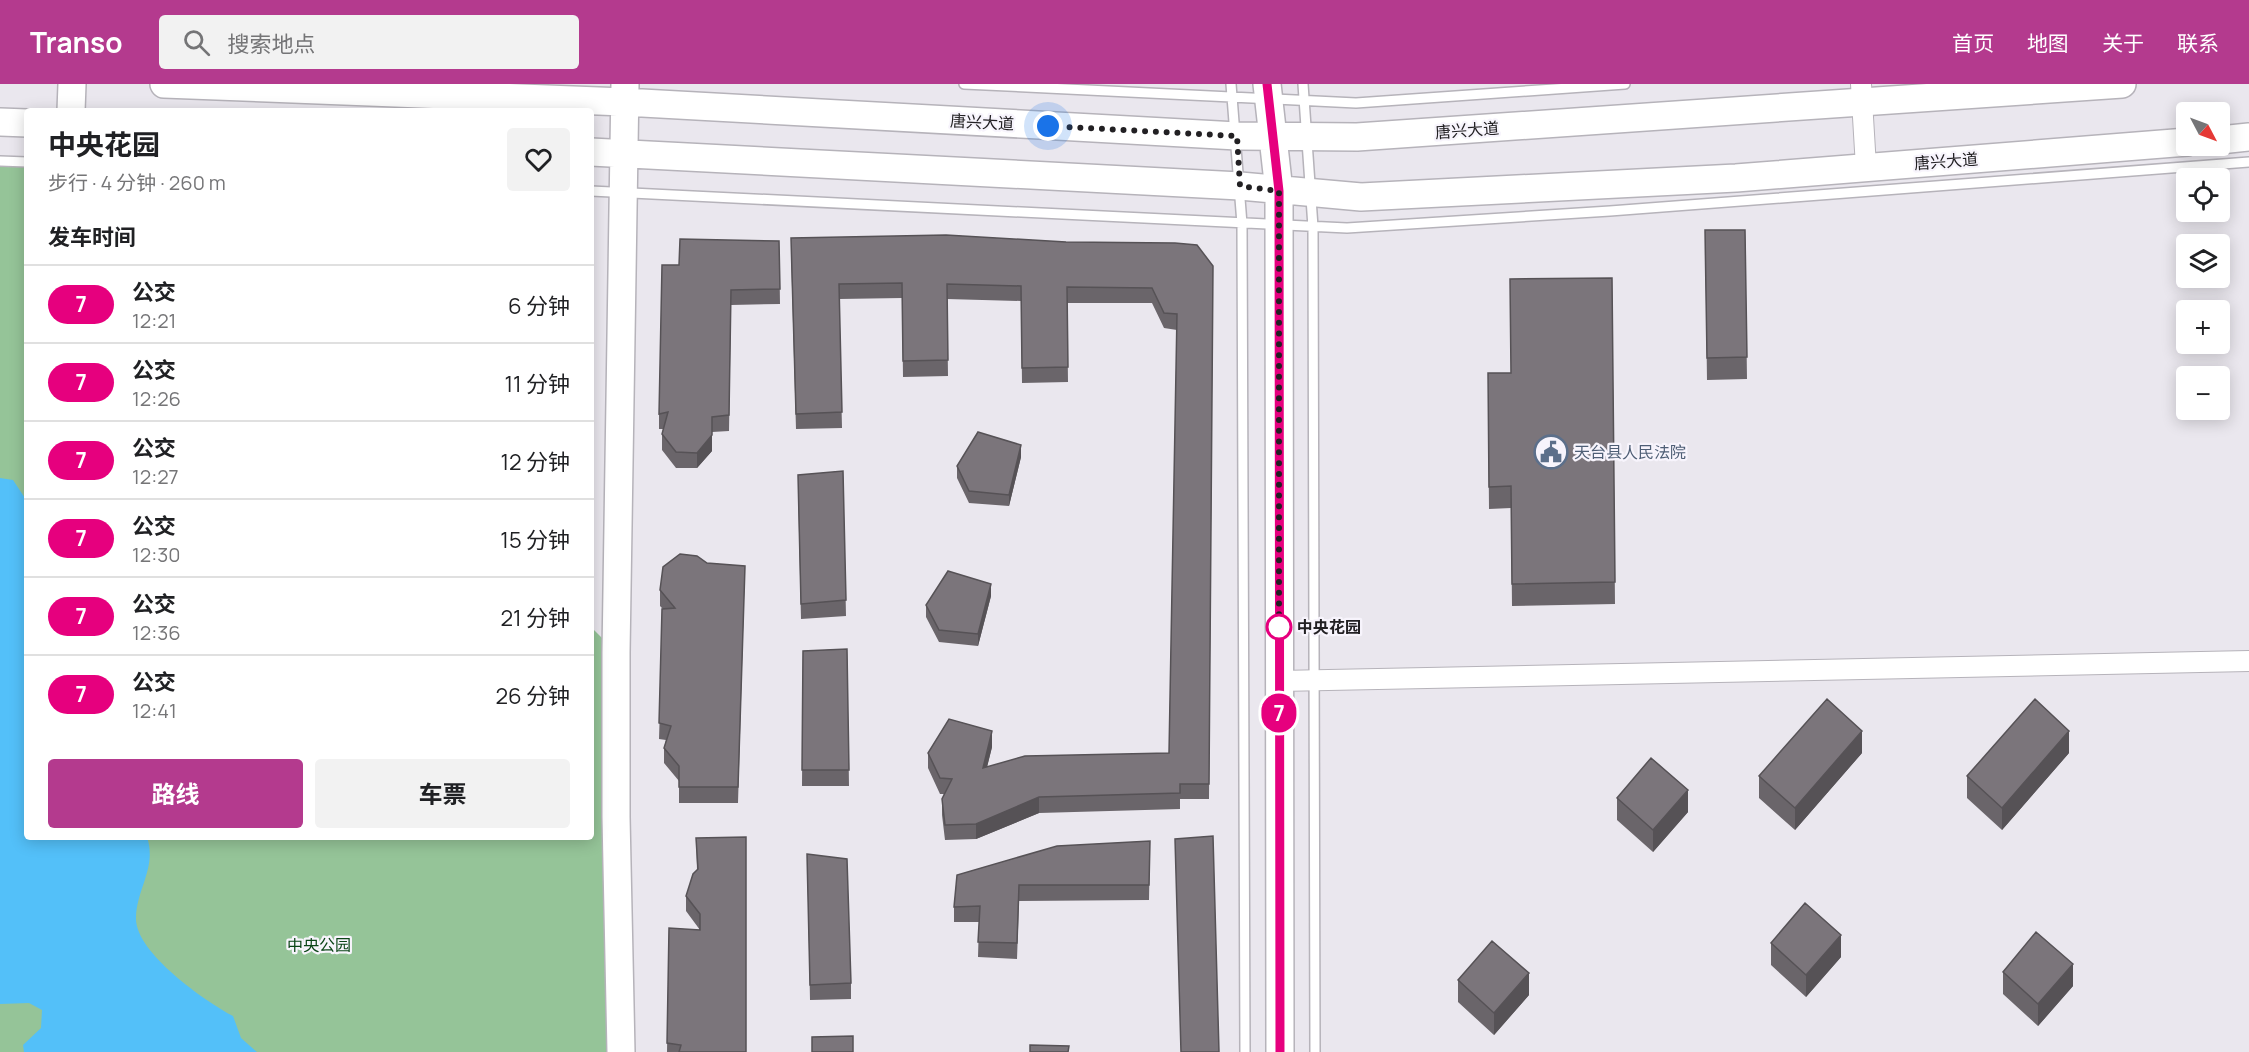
<!DOCTYPE html>
<html lang="zh">
<head>
<meta charset="utf-8">
<style>
  body { margin:0; font-family:Manrope,"Noto Sans SC",sans-serif; background:#f2f2f2; color:#202124; height:100vh; display:flex; flex-direction:column; font-size:22px; white-space:nowrap }
  * { box-sizing:border-box; margin:0 }
  p { font-size:20px; color:#757577 }
  .icon { flex:none; width:33px; height:33px; fill:none; stroke:currentColor; stroke-width:2; stroke-linecap:round; stroke-linejoin:round }
  .map { position:relative; flex:1; overflow:hidden }
  .sheet { position:absolute; left:24px; top:24px; width:570px; height:732px; display:flex; flex-direction:column; background:#fff; border-radius:6px; box-shadow:0 3px 15px #0003 }
  .sheet>* { flex:none }
  .badge { padding:0 12px; border-radius:20px; font-size:21px; line-height:39px }
  .needle { width:39px; rotate:131deg }
  .tools { position:absolute; left:2176px; top:18px; display:grid; gap:12px }
  .tools a { display:grid; place-items:center; width:54px; height:54px; border-radius:6px; background:#fff; box-shadow:0 3px 15px #0003; font-size:30px }
  .you { position:absolute; width:30px; height:30px; margin:-15px; border:4px solid #fff; border-radius:50%; background:#1a73e8; box-shadow:0 0 0 9px #1a73e833 }
  .map>.badge { position:absolute; translate:-50% -50%; box-shadow:0 0 0 3px #fff }
  h2 { padding:0 24px; font-size:22px; line-height:54px }
  .round { display:grid; place-items:center; flex:none; width:63px; height:63px; border-radius:6px; background:#f2f2f2 }
  .summary { display:flex; align-items:center; justify-content:space-between; height:102px; padding:0 24px }
  h1 { font-size:28px; font-weight:700; line-height:45px }
  .cta { display:flex; gap:12px; margin-top:auto; padding:12px 24px }
  .cta a { flex:1; height:69px; border-radius:6px; background:#b43a8e; color:#fff; font-size:24px; font-weight:700; line-height:69px; text-align:center }
  .cta a+a { background:#f2f2f2; color:#202124 }
  ul { padding:0; list-style:none }
  li { display:flex; align-items:center; gap:18px; height:78px; padding:0 24px; border-top:2px solid #e0e0e0 }
  li div { flex:1 }
  li b { display:block; font-size:22px }
  li em { font-style:normal }
  li .badge { min-width:66px; font-weight:700; text-align:center }
  header { display:flex; align-items:center; gap:36px; box-sizing:border-box; height:84px; padding:0 30px; background:#b43a8e; color:#fff }
  header strong { font-size:28px }
  nav { display:flex; gap:33px; margin-inline-start:auto; font-size:21px }
  .search { width:420px; height:54px; background:#f2f2f2; display:flex; align-items:center; gap:15px; box-sizing:border-box; padding:0 21px; border-radius:6px; color:#757577; font-size:22px }
  .map>svg:first-child { display:block }
  .green { fill:#95c498 }
  .water { fill:#53c0f9 }
  .lines { fill:none; stroke-linecap:round; stroke-linejoin:round }
  .lane-casing { stroke:#b6b3ba; stroke-width:12 }
  .street-casing { stroke:#b6b3ba; stroke-width:22 }
  .secondary-casing { stroke:#b6b3ba; stroke-width:30 }
  .lane { stroke:#fff; stroke-width:9 }
  .street { stroke:#fff; stroke-width:20 }
  .secondary { stroke:#fff; stroke-width:27 }
  .wall { fill:#6a656a }
  .shaded-wall { fill:#565256 }
  .building { fill:#7b757b; stroke:#565256; stroke-width:1.5 }
  .line-casing { stroke:#fff; stroke-width:14 }
  .line { stroke:#e6007e; stroke-width:9 }
  .walk { stroke:#222023; stroke-width:6; stroke-dasharray:0 10.8 }
  .stop-dot { fill:#fff; stroke:#e6007e; stroke-width:3 }
  .labels { text-anchor:middle; dominant-baseline:central; stroke-width:4.5; stroke-linejoin:round; paint-order:stroke }
  .street-label { font-size:16px; fill:#222023; stroke:#f7f4fc }
  .service-label { font-size:16px; fill:#4e5e75; stroke:#f7f4fc; text-anchor:start }
  .stop-label { font-size:16px; font-weight:bold; fill:#222023; stroke:#f7f4fc; text-anchor:start }
  .park-label { font-size:16px; fill:#0b4517; stroke:#f7f4fc }
</style>
</head>
<body>
<header>
<strong>Transo</strong>
<div class="search"><svg class="icon" aria-label="search" viewBox="0 0 24 24"><circle cx="10" cy="10" r="6"/><path d="M15 15l6 6"/></svg>搜索地点</div>
<nav><a>首页</a><a>地图</a><a>关于</a><a>联系</a></nav>
</header>
<div class="map">
<svg width="2249" height="968" viewBox="0 0 2249 968">
  <rect width="100%" height="100%" fill="#eae7ee"/>
  <!-- green -->
  <path class="green" d="M0 80 27 81V753H591V543L616 568 611 968H0Z"/>
  <!-- water -->
  <path class="water" d="M0 394 13 396 27 417V753H147C157 783 137 804 136 833 134 868 205 917 233 932L241 954 257 968H24L23 961 41 944 42 926 29 919 0 920Z"/>
  <g class="lines">
    <!-- lane casing -->
    <g class="lane-casing">
      <path id="lane" d="M964 0 1356 19 1625 0
        M1231 0 1242 140 1245 968
        M1303 0 1313 143 1315 968
        M0 77 27 78
        M591 107 1347 144 1610 127 2249 78"/>
    </g>
    <!-- street casing -->
    <g class="street-casing">
      <path id="street" d="M1861 0 1866 83
        M1279 597 2249 577"/>
    </g>
    <!-- secondary casing -->
    <g class="secondary-casing">
      <path id="secondary" d="M164 0 624 18 1237 52 1357 53 2122 0
        M1267 0 1279 107 1280 968
        M71 27 72 0
        M0 38 27 39
        M2220 56 2249 53
        M591 68 1240 102 1361 113 1736 94 2187 58
        M621 968 616 733V568L625 0"/>
    </g>
    <!-- lane -->
    <use href="#lane" class="lane"/>
    <!-- street -->
    <use href="#street" class="street"/>
    <!-- secondary -->
    <use href="#secondary" class="secondary"/>
  </g>
  <!-- wall -->
  <path class="wall" d="M1705 146H1745L1747 295 1707 296Z
    M779 157 780 220 731 221 729 347 712 348V367L697 384H676L662 366V350L663 345H659V330L679 181Z
    M791 169 1213 182 1209 715H1180V725L1039 729 976 755 945 756 942 731V715L944 710H940L928 684V669L992 663 987 683 1169 669 1177 246 1164 244 1152 219H1067L1068 298 1022 299 1021 217 947 215 948 292 903 293 902 214 839 215 842 344 796 345Z
    M1612 194 1615 520 1512 522 1511 424 1489 425 1488 311Z
    M1021 373 1009 422 969 419 957 394V382Z
    M843 387 846 532 801 535 798 406Z
    M707 479 745 482 738 719H679V697L664 679V664L666 656 659 655 663 525 660 522V506Z
    M991 512 978 562 939 558 926 533V521Z
    M847 565 849 702H802L803 567Z
    M1862 669 1795 746 1759 714V692Z
    M2069 669 2002 746 1967 714V692Z
    M1617 714 1688 728 1653 768 1617 736Z
    M696 754 746 968H667L669 844 700 846 686 827V812L697 786Z
    M1150 757 1149 816 1019 817 1017 875 978 873 979 838H954V823Z
    M807 770 851 899V915L810 916Z
    M1771 859 1841 873 1806 913 1771 881Z
    M2003 888 2073 902 2038 942 2003 910Z
    M1458 896 1529 911 1494 951 1458 918Z"/>
  <!-- shaded-wall -->
  <path class="shaded-wall" d="M712 351V367L697 384V369Z
    M1021 361V373L1009 422V411Z
    M991 500V512L978 562V550Z
    M992 647V663L983 699V684Z
    M1862 647V669L1795 746V724Z
    M2069 647V669L2002 746V724Z
    M1688 706V728L1653 768V746Z
    M1039 713V729L976 755V740Z
    M1841 851V873L1806 913V891Z
    M2073 880V902L2038 942V920Z
    M1529 889V911L1494 951V929Z"/>
  <!-- building -->
  <path class="building" d="M1705 146H1745L1747 273 1707 274Z
    M946 151 1066 158 1175 159 1197 161 1213 182 1209 700H1180V709L1039 713 976 740 945 741 942 715 952 695 940 694 928 669 949 635 992 647 983 684 1025 672 1169 669 1177 230 1164 229 1152 204 1067 203 1068 283 1022 284 1021 202 947 200 948 276 903 277 902 199 839 200 842 328 796 330 791 154Z
    M680 155 779 157 780 205 731 206 729 331 712 333V351L697 369 676 368 662 350 668 328 659 330 662 181H679Z
    M1612 194 1615 498 1512 500 1511 402 1489 403 1488 289H1511L1510 195Z
    M978 348 1021 361 1009 411 969 407 957 382Z
    M843 387 846 516 801 520 798 391Z
    M680 470 697 472 707 479 745 482 738 703H679V682L664 664 671 642 659 639 662 525 675 524 660 506 663 483Z
    M948 487 991 500 978 550 939 546 926 521Z
    M847 565 849 686H802L803 567Z
    M1827 615 1862 647 1795 724 1759 692Z
    M2035 615 2069 647 2002 724 1967 692Z
    M1651 674 1688 706 1653 746 1617 714Z
    M1213 752 1219 968H1181L1175 755Z
    M746 753V968H679L681 961 667 959 669 844 700 846V830L686 812 693 790 698 785 696 754Z
    M1150 757 1149 801H1019L1017 859 978 858 980 822 954 823 957 791 1057 762Z
    M807 770 847 775 851 899 810 901Z
    M1805 819 1841 851 1806 891 1771 859Z
    M2036 848 2073 880 2038 920 2003 888Z
    M1492 857 1529 889 1494 929 1458 896Z
    M853 952V968H812V953Z
    M1030 961 1069 962 1068 968H1030Z"/>
  <g class="lines">
    <!-- line casing -->
    <g class="line-casing">
      <path id="line" d="M1267 0 1279 107 1280 968"/>
    </g>
    <!-- line -->
    <use href="#line" class="line"/>
    <!-- walk -->
    <path class="walk" d="M1048 42 1237 52 1240 102 1279 107V549V543"/>
  </g>
  <!-- icons -->
  <defs>
    <g id="civic-ring" transform="scale(1.725)"><circle r="9.5" fill="#f7f4fc" stroke="#5c6f8a" stroke-width="1.5"/><path d="M-.6-6.5H3V-4.5H.6V-3L4-1V1h2V6H-6V1h2V-1L-.6-3ZM-1.2 2.5V6h2.4V2.5Z" fill="#5c6f8a"/></g>
  </defs>
  <g fill-rule="evenodd">
    <use href="#civic-ring" x="1551" y="368"/>
  </g>
  <!-- markers -->
  <circle class="stop-dot" cx="1279" cy="543" r="12"/>
  <g class="labels">
    <!-- street labels -->
    <g class="street-label">
      <text transform="translate(982 38) rotate(3)">唐兴大道</text>
      <text transform="translate(1467 46) rotate(-4)">唐兴大道</text>
      <text transform="translate(1946 77) rotate(-4)">唐兴大道</text>
    </g>
    <!-- service labels -->
    <g class="service-label">
      <text x="1574" y="368">天台县人民法院</text>
    </g>
    <!-- stop labels -->
    <g class="stop-label">
      <text x="1297" y="543">中央花园</text>
    </g>
    <!-- park labels -->
    <g class="park-label">
      <text x="319" y="861">中央公园</text>
    </g>
  </g>
</svg>
<div class="tools">
<a><svg class="needle" viewBox="-14 -14 28 28"><path d="M0-13l5 13h-10z" fill="#e53935"/><path d="M0 13l5-13h-10z" fill="#757577"/></svg></a>
<a><svg class="icon" aria-label="locate" viewBox="0 0 24 24"><circle cx="12" cy="12" r="6"/><path d="M12 2v4M12 18v4M2 12h4M18 12h4"/></svg></a>
<a><svg class="icon" aria-label="layers" viewBox="0 0 24 24"><path d="M12 4l9 5-9 5-9-5zM3 14l9 5 9-5"/></svg></a>
<a>+</a>
<a>−</a>
</div>
<div class="you" style="left:1048px;top:42px"></div>
<b class="badge" style="left:1279px;top:629px;background:#e6007e;color:#fff">7</b>
<section class="sheet">
<div class="summary"><div><h1>中央花园</h1><p>步行 · 4 分钟 · 260 m</p></div><a class="round"><svg class="icon" aria-label="heart" viewBox="0 0 24 24"><path d="M12 20l-8-8c-3-5 5-10 8-4 3-6 11-1 8 4z"/></svg></a></div>
<h2>发车时间</h2>
<ul>
<li><span class="badge" style="background:#e6007e;color:#fff">7</span><div><b>公交</b><p>12:21</p></div><em>6 分钟</em></li>
<li><span class="badge" style="background:#e6007e;color:#fff">7</span><div><b>公交</b><p>12:26</p></div><em>11 分钟</em></li>
<li><span class="badge" style="background:#e6007e;color:#fff">7</span><div><b>公交</b><p>12:27</p></div><em>12 分钟</em></li>
<li><span class="badge" style="background:#e6007e;color:#fff">7</span><div><b>公交</b><p>12:30</p></div><em>15 分钟</em></li>
<li><span class="badge" style="background:#e6007e;color:#fff">7</span><div><b>公交</b><p>12:36</p></div><em>21 分钟</em></li>
<li><span class="badge" style="background:#e6007e;color:#fff">7</span><div><b>公交</b><p>12:41</p></div><em>26 分钟</em></li>
</ul>
<div class="cta"><a>路线</a><a>车票</a></div>
</section>
</div>
</body>
</html>
